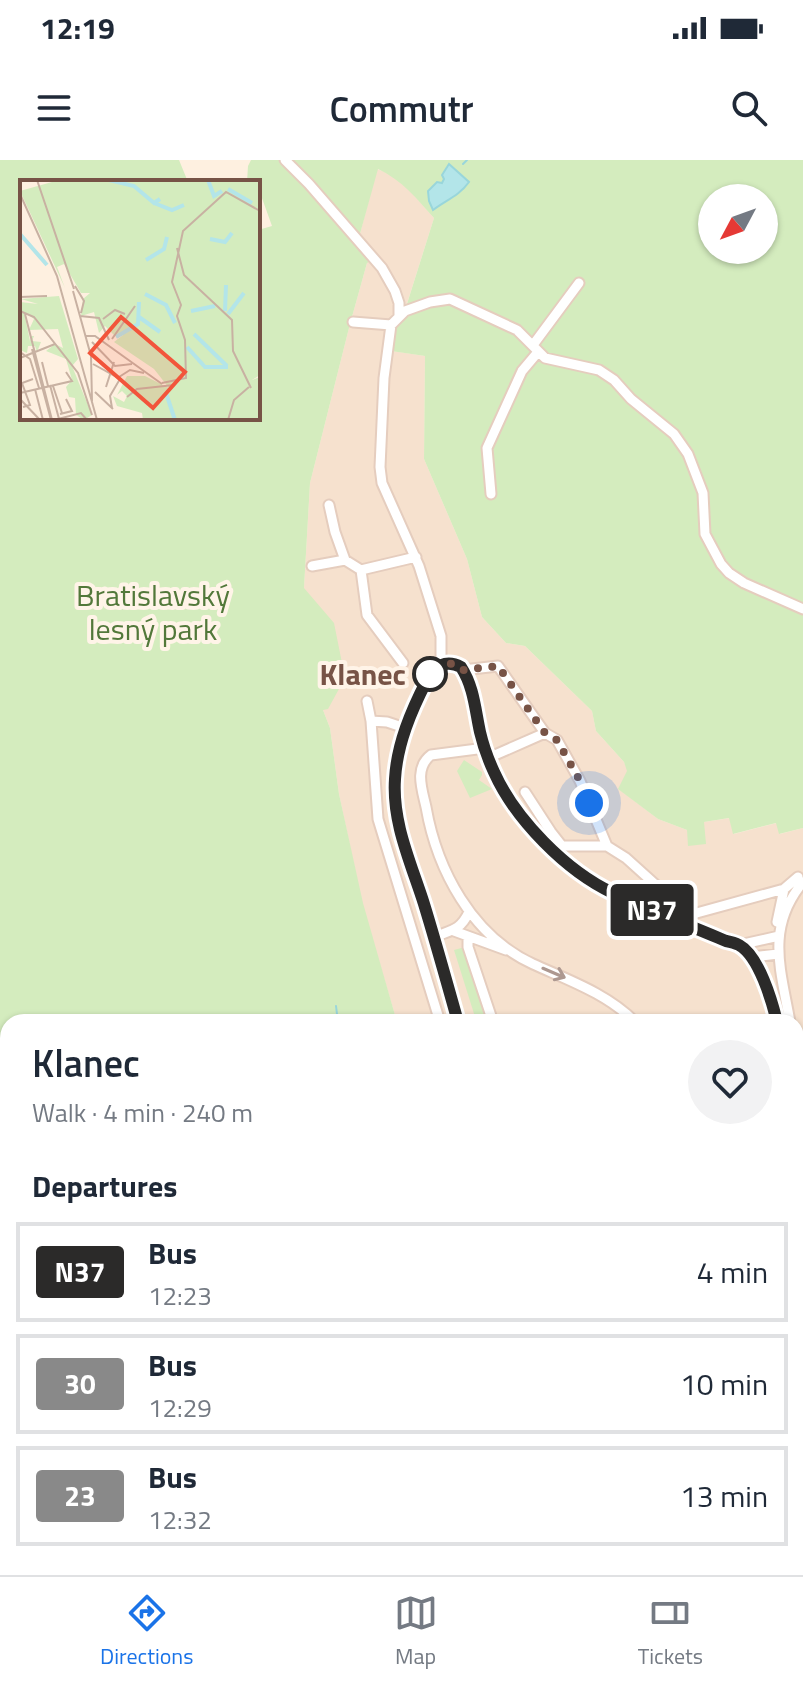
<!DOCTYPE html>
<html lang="en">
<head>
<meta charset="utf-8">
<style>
  body { margin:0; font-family:"Titillium Web",sans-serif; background:#f2f2f3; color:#1f2937; height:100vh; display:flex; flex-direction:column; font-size:30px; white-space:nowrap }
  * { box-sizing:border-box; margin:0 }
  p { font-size:26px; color:#747a83 }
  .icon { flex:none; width:44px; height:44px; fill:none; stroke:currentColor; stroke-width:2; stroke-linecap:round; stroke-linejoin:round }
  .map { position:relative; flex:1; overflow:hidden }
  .side { position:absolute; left:0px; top:854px; width:804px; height:562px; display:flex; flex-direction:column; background:#fff; border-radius:24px 24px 0 0; box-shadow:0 2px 6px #0004 }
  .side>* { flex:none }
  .badge { padding:0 16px; border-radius:6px; font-size:28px; line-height:52px }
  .needle { width:52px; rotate:229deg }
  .fabs { position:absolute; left:698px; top:24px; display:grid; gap:16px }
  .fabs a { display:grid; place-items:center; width:80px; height:80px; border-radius:50%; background:#fff; box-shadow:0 2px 6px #0004; font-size:40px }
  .you { position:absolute; width:40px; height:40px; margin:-20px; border:6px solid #fff; border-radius:50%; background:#1a73e8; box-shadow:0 0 0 12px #1a73e833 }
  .map>.badge { position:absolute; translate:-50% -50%; box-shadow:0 0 0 4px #fff }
  h2 { padding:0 32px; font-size:30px; line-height:72px }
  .round { display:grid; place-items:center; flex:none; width:84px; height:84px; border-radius:42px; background:#f2f2f3 }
  .summary { display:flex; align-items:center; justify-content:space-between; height:136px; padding:0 32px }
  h1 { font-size:38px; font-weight:600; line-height:60px }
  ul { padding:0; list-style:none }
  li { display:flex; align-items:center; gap:24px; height:100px; margin:0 16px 12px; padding:0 16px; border:4px solid #e0e1e3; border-radius:0px }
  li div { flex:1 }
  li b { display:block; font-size:30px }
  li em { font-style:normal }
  li .badge { min-width:88px; font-weight:700; text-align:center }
  .status { display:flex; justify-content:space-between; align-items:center; height:56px; padding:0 40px; background:#fff; direction:ltr }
  .status svg { height:22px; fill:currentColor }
  header { display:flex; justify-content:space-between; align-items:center; height:104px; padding:0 32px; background:#fff; font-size:36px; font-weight:600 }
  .tab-bar { display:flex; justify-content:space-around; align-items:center; height:112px; border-top:2px solid #e0e1e3; background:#fff; font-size:22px; color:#747a83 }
  .tab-bar a { display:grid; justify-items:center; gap:4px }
  .tab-bar .current { color:#1a73e8 }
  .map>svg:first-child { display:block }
  .residential { fill:#f6e1ce }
  .green { fill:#d4ecbe; fill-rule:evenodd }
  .water { fill:#b3e5e9; stroke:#99d6db; stroke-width:2 }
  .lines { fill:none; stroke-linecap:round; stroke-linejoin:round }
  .stream { stroke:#99d6db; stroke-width:2 }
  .minor-casing { stroke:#e5cdbe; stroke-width:13 }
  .major-casing { stroke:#dcd2cf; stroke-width:16 }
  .minor { stroke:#fff; stroke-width:9 }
  .major { stroke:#ffd096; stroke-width:12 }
  .oneway { stroke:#ad9890 }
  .line-casing { stroke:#fff; stroke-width:18 }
  .line { stroke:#2b2a29; stroke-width:12 }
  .walk { stroke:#775346; stroke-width:8; stroke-dasharray:0 14.4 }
  .stop-dot { fill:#fff; stroke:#2b2a29; stroke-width:4 }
  .labels { text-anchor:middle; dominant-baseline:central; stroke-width:8; stroke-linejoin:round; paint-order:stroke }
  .park-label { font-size:30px; fill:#52783a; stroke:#fff4e8 }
  .stop-label { font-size:30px; font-weight:bold; fill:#775346; stroke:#fff4e8; text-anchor:end }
  .inset-river { fill:none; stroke:#b3e5e9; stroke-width:4 }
  .inset-road { fill:none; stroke:#c8b1a2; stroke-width:2 }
  .view { fill:#f2553b; fill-opacity:0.15; stroke:#f2553b; stroke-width:4 }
  .inset-edge { fill:none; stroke:#775346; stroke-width:4 }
</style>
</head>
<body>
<div class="status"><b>12:19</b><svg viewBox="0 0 49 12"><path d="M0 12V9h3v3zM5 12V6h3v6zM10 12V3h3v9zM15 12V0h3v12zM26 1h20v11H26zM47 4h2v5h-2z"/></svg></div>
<header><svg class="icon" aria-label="menu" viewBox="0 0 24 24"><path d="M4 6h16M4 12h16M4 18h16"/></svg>Commutr<svg class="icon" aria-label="search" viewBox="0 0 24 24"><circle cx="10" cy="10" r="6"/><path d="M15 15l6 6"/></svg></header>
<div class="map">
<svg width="803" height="1415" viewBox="0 0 803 1415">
  <rect width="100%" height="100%" fill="#fef0e0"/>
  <!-- residential -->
  <path class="residential" d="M377 9 392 15 405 25 434 58 392 191 425 196 424 299 467 399 482 457 506 483 525 486 592 551 596 571 624 602 628 611 619 629 658 659 687 670 704 662 730 658 734 674 777 663 780 674 803 668V1394L796 1404V862H397L362 743 339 634 330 568 323 550 304 428 310 323 350 164 367 103 358 81Z
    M325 1408H793L788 1415H323Z"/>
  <!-- green -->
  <path class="green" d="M0 0H179L188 22H22V258H258V70L272 66 258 27V22L254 18 247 22 248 6 251 0H803V668L779 674 776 663 733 674 729 658 704 662 706 684 688 686 687 670 658 659 618 629 627 611 624 602 596 571 592 551 525 486 506 483 482 457 467 399 424 299 425 196 391 191V165L406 147 434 58C417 39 402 20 378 9L358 81 374 99 367 103 350 164 310 323 304 428 334 463 345 518 328 549 323 550 330 568 339 634 363 743 397 862H8V1408H325L323 1415H0ZM712 38H764V90H712Z
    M464 600 482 612V615L479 620 492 629 470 638 457 611Z
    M465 787 486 857 476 860 454 790Z"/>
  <!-- water -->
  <path class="water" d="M449 4 469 22C459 36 446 40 433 50L429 41 428 31 437 22 442 23 444 19 442 15Z"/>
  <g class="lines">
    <!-- stream -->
    <path class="stream" d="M463 4 467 0
      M336 846 338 862
      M0 1191 8 1188
      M307 1415 308 1408"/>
    <!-- minor casing -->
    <g class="minor-casing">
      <path id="minor" d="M285 0 309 24 382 108 395 131 399 143V156
        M353 162 391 165
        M533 185 579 123
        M491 334 487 288 522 211 538 192
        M329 345 335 372 345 400
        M312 406 345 400 361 410 416 397
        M361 410 367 455 403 503
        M441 505V476L419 406 382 323 380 307 384 218 391 165 405 151 430 142 450 139 517 170 545 198 599 210 614 220 631 239 674 274 688 294 703 333 705 374 721 404 729 413 744 423 803 449
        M441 505 454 504 463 510 474 536 480 572 488 598 499 623 521 658 556 692 582 715 611 733 726 781 739 785 779 776
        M441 505 434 509 429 516C413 548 399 579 395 614 390 661 412 706 426 750 437 787 447 825 458 862
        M463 510 498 506 545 573 557 580 580 621 607 686 626 698 687 753 693 754 784 729
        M367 541 371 561 378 659 440 862
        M371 561 387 562 405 568
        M485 588 431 595C414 608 422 629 426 647 437 710 472 776 533 804 568 820 608 834 635 862
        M488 598 545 573
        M525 632 551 672 562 686
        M558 690 562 686H607
        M777 762 784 729 798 717
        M454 771 506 790
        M434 777C451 770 460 771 469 752
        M468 778V787L493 862
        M739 785C760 805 771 834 777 862
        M752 797 778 794
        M790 862C781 810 765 768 803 722
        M796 899 803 941
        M796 974 803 1002
        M796 1276 803 1266
        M0 1303H8
        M130 1408 133 1415
        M60 1409 63 1415
        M263 1415 270 1408
        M323 1415 325 1408
        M504 1415 505 1408
        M547 1415 548 1408
        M593 1415 594 1408
        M705 1415 709 1408"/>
    </g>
    <!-- major casing -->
    <g class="major-casing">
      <path id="major" d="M796 1404 803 1394
        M788 1415 793 1408"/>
    </g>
    <!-- minor -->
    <use href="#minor" class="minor"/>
    <!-- major -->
    <use href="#major" class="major"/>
  </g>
  <!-- one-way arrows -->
  <defs><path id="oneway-shaft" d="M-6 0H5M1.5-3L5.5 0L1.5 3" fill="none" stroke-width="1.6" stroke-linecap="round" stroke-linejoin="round" transform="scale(2)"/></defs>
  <use class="oneway" href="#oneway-shaft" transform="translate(554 813) rotate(23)"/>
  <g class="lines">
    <!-- line casing -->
    <g class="line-casing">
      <path id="line" d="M458 862C447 823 436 783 424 744 411 703 392 663 395 619 397 584 411 551 427 520 434 506 446 499 461 507 474 527 475 549 480 572 483 585 488 599 494 612 515 659 566 711 613 733 650 751 689 765 726 781 731 782 735 783 739 785 759 796 772 841 777 862"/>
    </g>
    <!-- line -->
    <use href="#line" class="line"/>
    <!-- walk -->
    <path class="walk" d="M430 514 429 516C437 503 451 499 463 510L498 506 545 573 557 580 580 621 589 643"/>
  </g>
  <!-- markers -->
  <circle class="stop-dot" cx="430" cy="514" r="16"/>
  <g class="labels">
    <!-- park labels -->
    <g class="park-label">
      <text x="153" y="435">Bratislavský<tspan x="153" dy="34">lesný park</tspan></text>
    </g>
    <!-- stop labels -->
    <g class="stop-label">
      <text x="406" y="514">Klanec</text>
    </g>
  </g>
  <!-- overview -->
  <g transform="translate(20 20)">
    <rect width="240" height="240" fill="#fef0e0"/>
    <path d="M39 0H240V195L232 200 240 197V240H123L122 233 97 226 93 216 104 222 107 216 102 211 97 215 107 196H125L149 208 134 189 94 162 103 155 95 156 85 146 79 153 74 132 61 136 63 119 70 113H61L44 84 37 87 45 108 0 11ZM39 116 58 179 52 186 72 235 64 240 56 235 55 218 49 217 46 207 52 200 46 179 26 171 35 164 43 168 38 149 9 150 14 139 4 132 10 161 11 156H14L12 161 21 162 17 172 15 166H8L7 173 0 170V122L18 124 1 119Z" fill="#d4ecbe"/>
    <path class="inset-river" d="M89 0 114 6 134 23 140 19M188 0 194 16 202 11M208 9 232 23M134 23 152 30 164 25M0 54 27 85M190 59 205 62 212 53M126 80 144 69 147 57M125 114 146 125 155 143M171 131 195 126M205 131 206 105M208 134 224 113M119 137 140 152M174 154 207 186M96 157 118 144 119 122M167 167 185 187H208M146 213 155 240"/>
    <path class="inset-road" d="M17 0 54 109M0 14 37 96 77 240M157 68 164 95 212 140 213 171 231 208M55 106 64 121 61 133M53 111 71 176 72 221M0 117 27 116 0 117M0 131 14 137 58 193 72 235M5 134 32 240M60 136 79 138 89 160M83 139 95 130 105 134M66 156H75L142 204M92 159 115 126M72 162 95 186 112 184M12 169 31 240M0 172 10 179 19 208M0 178 35 164M22 182 28 206M73 184 100 199 90 216 92 228M99 197 110 190 124 193M142 203 166 198 165 160 157 136 161 125 152 102 163 51 206 12 240 31M30 205 39 239M33 206 42 233M86 207 94 182M15 209 23 240M75 212 93 229M0 213 52 201 46 192M107 217 117 209 154 205M0 219 20 240M3 227 10 225 2 203 13 199M40 234 52 231 46 219M34 240 61 233 67 240M208 240 214 220 229 207"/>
    <path class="view" d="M101 137 165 192 133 228 70 173Z"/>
    <rect width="240" height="240" class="inset-edge"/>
  </g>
</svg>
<div class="fabs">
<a><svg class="needle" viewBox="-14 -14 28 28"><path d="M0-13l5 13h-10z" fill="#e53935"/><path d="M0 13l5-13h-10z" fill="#747a83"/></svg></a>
</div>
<div class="you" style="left:589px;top:643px"></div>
<b class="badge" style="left:652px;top:750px;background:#2b2a29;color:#fff">N37</b>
<section class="side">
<div class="summary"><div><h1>Klanec</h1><p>Walk · 4 min · 240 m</p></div><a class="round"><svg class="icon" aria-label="heart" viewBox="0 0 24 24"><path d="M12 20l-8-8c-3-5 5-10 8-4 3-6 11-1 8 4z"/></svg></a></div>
<h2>Departures</h2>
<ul>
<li><span class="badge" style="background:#2b2a29;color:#fff">N37</span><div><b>Bus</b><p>12:23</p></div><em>4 min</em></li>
<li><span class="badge" style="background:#898989;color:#fff">30</span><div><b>Bus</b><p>12:29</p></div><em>10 min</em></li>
<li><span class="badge" style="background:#898989;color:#fff">23</span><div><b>Bus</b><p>12:32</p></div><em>13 min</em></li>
</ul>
</section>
</div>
<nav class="tab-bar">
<a class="current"><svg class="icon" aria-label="directions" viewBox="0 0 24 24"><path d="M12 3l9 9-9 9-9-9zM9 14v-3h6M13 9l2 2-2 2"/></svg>Directions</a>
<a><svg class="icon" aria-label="map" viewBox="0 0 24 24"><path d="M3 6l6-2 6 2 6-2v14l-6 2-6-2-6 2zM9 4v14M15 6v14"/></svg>Map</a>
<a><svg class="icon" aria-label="tickets" viewBox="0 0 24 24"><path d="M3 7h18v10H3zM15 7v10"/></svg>Tickets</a>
</nav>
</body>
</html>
